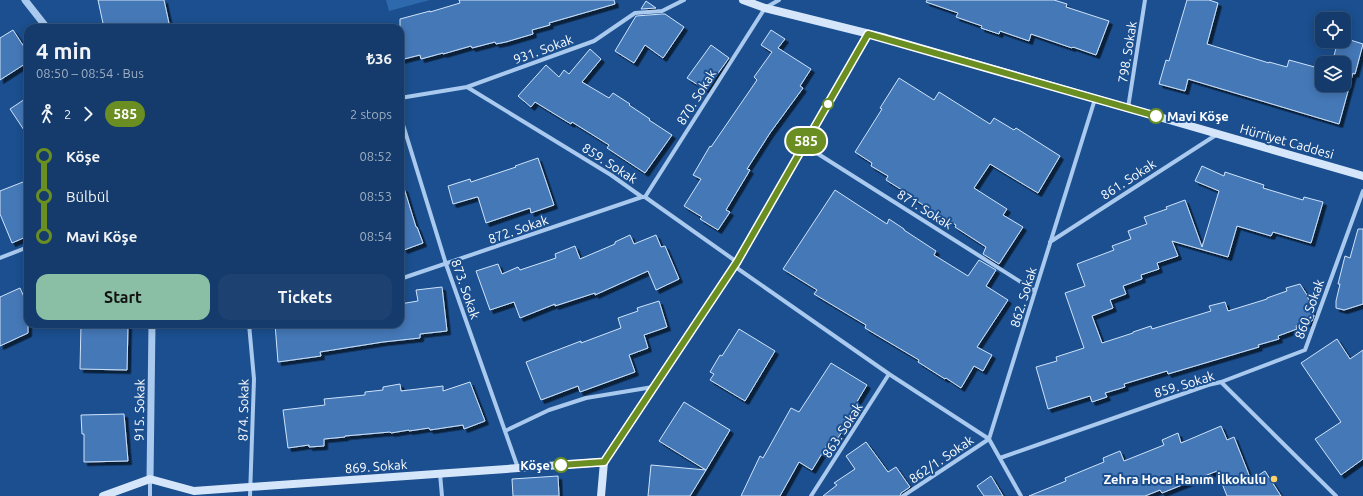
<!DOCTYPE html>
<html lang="en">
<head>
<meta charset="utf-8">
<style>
  body { margin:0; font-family:Ubuntu,sans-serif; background:#1d4271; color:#f1f3f6; height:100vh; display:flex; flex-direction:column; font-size:15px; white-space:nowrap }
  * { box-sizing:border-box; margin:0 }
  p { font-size:13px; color:#9dadc1 }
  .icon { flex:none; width:22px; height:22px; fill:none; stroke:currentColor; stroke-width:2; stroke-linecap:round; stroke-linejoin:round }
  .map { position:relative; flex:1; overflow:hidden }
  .side { position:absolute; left:24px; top:24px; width:380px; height:304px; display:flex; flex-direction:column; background:#143b6b; border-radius:12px; box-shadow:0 2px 10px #0003,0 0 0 1px #33557e }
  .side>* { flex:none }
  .badge { padding:0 8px; border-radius:13px; font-size:14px; line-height:26px }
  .fabs { position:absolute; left:1315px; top:12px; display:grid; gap:8px }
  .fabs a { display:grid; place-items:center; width:36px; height:36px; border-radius:8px; background:#143b6b; box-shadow:0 2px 10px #0003,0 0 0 1px #33557e; font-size:20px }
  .map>.badge { position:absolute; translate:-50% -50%; box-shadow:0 0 0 2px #fff }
  .legs { display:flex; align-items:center; gap:6px; height:44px; padding:0 12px; font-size:13px }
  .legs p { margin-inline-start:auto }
  .overview { display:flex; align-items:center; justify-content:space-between; height:68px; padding:0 12px }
  h1 { font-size:22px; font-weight:700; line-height:30px }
  .button { display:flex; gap:8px; margin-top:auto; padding:8px 12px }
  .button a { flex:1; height:46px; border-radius:12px; background:#8abfa5; color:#111; font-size:16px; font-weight:700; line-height:46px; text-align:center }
  .button a+a { background:#1d4271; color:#f1f3f6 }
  ul { padding:0 12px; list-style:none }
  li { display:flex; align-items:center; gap:14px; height:40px; font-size:15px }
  li i { display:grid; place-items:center; width:6px; height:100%; margin:0 5px; background:currentColor }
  li i::after { content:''; width:10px; height:10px; margin:-5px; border:3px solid; border-radius:50%; background:#143b6b }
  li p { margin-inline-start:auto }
  li:first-child i { background:linear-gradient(#0000 50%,currentColor 0) }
  li:last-child i { background:linear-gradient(currentColor 50%,#0000 0) }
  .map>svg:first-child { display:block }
  .green { fill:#2e69ad }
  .building { fill:#4478b7; stroke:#cfe3fa; filter:url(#shadow) }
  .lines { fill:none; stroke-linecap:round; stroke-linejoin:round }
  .minor { stroke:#a9c9ee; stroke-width:4 }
  .tertiary { stroke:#a9c9ee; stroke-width:7 }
  .secondary { stroke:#d6e6fa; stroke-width:8 }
  .line-1-casing { stroke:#fff; stroke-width:9 }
  .line-1 { stroke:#6b8e23; stroke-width:6 }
  .stop-1-dot { fill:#fff; stroke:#6b8e23; stroke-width:2 }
  .poi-dot { fill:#ffd166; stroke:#1b4f8f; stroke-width:1.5 }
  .labels { text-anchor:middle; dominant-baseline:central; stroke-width:4; stroke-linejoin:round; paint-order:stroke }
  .street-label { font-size:13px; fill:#fff; stroke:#1b4f8f }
  .stop-label { font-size:13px; font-weight:bold; fill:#fff; stroke:#1b4f8f; text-anchor:start }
  .poi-label { font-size:13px; font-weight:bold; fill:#fff; stroke:#1b4f8f; text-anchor:end }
</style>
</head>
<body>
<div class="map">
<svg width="1363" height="496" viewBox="0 0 1363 496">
  <defs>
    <filter id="shadow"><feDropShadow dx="3.5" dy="3.5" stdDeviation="0" flood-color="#0009"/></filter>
  </defs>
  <rect width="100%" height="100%" fill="#1b4f8f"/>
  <!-- green -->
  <path class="green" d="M386 0H430L389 11Z"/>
  <!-- building -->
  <path class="building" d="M98 0H164L170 28H104Z
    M459 0H614L615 4 549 23 550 25 532 30 533 34 506 42 496 44 495 42 472 48 471 46 443 54V53L421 59 420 55 400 60V19L430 11V12L460 3Z
    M927 0H1054L1067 4 1066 7 1109 21 1096 55 1073 47 1072 48 1031 34 1029 41 1000 31 999 34 981 28 982 26 956 17 958 13 926 2Z
    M1187 0H1209L1218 3 1207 44 1269 63V62L1287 67 1289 60 1322 69V85H1344V63H1332L1338 41H1344V38L1363 44 1355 74 1353 73 1339 124 1188 79 1185 91 1159 84 1166 60 1169 61Z
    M646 1 656 8 641 9Z
    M662 14H665L684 27 663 58 645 45 634 63 615 51 636 16Z
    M13 30 28 53V62L0 80V38Z
    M771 30 785 39 778 48 811 69 800 86 803 88 770 133 747 169 750 170 726 210 730 212 718 230 700 219 702 217 684 206 701 179 693 175 710 146 711 147 757 80 754 77 772 52 761 45Z
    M711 45 729 58 706 90 687 78Z
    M590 49 601 59 582 82 609 98 613 93 630 104 629 105 650 119 649 120 672 135 645 173 607 148 609 145 572 122 571 124 535 102 531 107 518 96 546 65 559 77 564 70 569 74Z
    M899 78 934 100 939 92 990 124 994 118 1014 130 1016 128 1060 156 1038 193 990 164 974 188 1007 209 1003 215 1023 227 999 264 983 254 986 247 955 227 956 225 902 192V190L886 180 888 176 871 166 872 163 855 152 882 109 880 108Z
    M28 97V136L10 109Z
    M538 158 554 205 531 213 530 208 486 223 478 197H477L453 204 448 186 470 179 471 182 516 167 515 166Z
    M1202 166 1224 176 1225 172 1264 185 1263 188 1303 200 1304 197 1323 202 1311 243 1273 232 1271 236 1237 226 1228 257 1172 241 1178 256 1157 263 1159 269 1141 275 1142 279 1123 286 1126 294 1110 300 1113 308 1092 316 1102 343 1133 333V332L1151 326 1152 329 1211 311 1209 306 1225 302 1228 311 1267 299V298L1287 291 1286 288 1300 284 1307 295 1314 316 1312 321 1296 326 1297 329 1278 336 1279 339 1258 345 1259 347 1168 374 1167 371 1124 384 1125 387 1105 393 1107 397 1092 402 1090 396 1048 409 1036 367 1057 361 1056 357 1084 348 1065 293 1085 286 1077 264 1114 250 1112 246 1131 239 1128 231 1147 224 1144 217 1167 209 1166 207 1185 200 1202 247 1219 191 1195 181Z
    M28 180V236L12 243 0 214V191Z
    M404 188 416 227H417L423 243 404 250 400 240V189Z
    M835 190 887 224 889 219 904 229V230L936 251 934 255 968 276 979 260 996 270 986 286 1008 300 977 347 992 355 983 371 974 366 961 388 946 378 945 379 918 362 919 360 865 328 866 325 814 294 817 290 783 269Z
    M1358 229H1363V304L1344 310 1336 308V301L1340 284H1338L1345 256 1350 258Z
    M630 235 634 244 656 235 661 247 665 246 679 279 656 290 648 271 595 295V293L555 306V304L520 318 514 302 490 310 476 271 498 264 502 274 518 267 520 270 556 258 555 254 575 246 580 259 615 244V242Z
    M442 287 447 331 420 334V338L383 342 320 352 321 356 278 362 275 324H400V304L418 301 416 290Z
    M20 288 28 306V333L0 346V297Z
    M659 301 667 327 644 335 648 348 629 355 635 372 580 392 578 386 541 400 526 362 581 341V343L621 328 618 318 638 311 637 308Z
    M81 324H128L127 370 80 369Z
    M739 329 775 351 745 401 710 380 714 374 710 372 720 355 722 356Z
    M1337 339 1350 359 1363 350V459L1341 475 1315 439 1341 422 1301 363Z
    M831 363 867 385 855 405 859 408 835 442 832 437 812 470 799 462 780 496H741L760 456 763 458 791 408 799 412Z
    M470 382 485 421 464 429 463 425 430 430 429 428 409 431V430L391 433 390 432 345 436V437L324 439V446L309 447V445L288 448 283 410 325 405 324 399 365 395V392L383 390V387L400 384 401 391 443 386V391Z
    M684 402 730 430 706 470 659 441Z
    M124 414 128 461 84 462V434H82L81 415Z
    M1221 426 1227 440 1234 437 1251 480 1265 471 1281 496H1227L1217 471 1162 493 1160 490 1145 496H1029L1066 481 1065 478 1104 462 1103 458 1120 451 1124 461 1164 445 1162 440 1178 433 1181 443Z
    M866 442 888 472 896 467 910 487 901 493 900 496H823L837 485 834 483 855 469 846 456Z
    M651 465 706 470 690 496H648Z
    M558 476 559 496H513L512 479Z
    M991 476 1003 496H984L977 486Z"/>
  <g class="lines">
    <!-- minor -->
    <path class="minor" d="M467 87 611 175 642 197H645L737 262
      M400 98 467 87 594 41 635 13 662 11 684 0
      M1128 108 1145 0
      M400 115 446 264 518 468
      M804 145 1035 291
      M645 197 765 8 779 0
      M1050 242 1216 135
      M0 258 28 247
      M734 266 889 374 989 439
      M400 279 642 197
      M249 324 254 379 250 496
      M1221 382 1305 350 1363 191
      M505 431 549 410 586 398 653 387
      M1000 458 1208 385 1221 382 1336 496
      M440 474 442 496
      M150 496V479
      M811 496 889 374
      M903 496 989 439
      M1021 496 989 439 1095 99"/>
    <!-- tertiary -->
    <path class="tertiary" d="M25 0 47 28
      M150 479 152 324"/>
    <!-- secondary -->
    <path class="secondary" d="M743 0 765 8 886 38 1363 176
      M103 496 150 479 194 491 604 462
      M601 496 604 462 737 262 868 34"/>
  </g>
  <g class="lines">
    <!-- line-1 casing -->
    <g class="line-1-casing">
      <path id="line-1" d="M561 465 604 462 737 262 868 34 1156 116"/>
    </g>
    <!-- line-1 -->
    <use href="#line-1" class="line-1"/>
  </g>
  <!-- markers -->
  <g class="stop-1-dot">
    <circle cx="828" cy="104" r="5"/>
    <circle cx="1156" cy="116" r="7"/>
    <circle cx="561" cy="465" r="7"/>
  </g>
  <circle class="poi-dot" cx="1274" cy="479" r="4"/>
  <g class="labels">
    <!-- street labels -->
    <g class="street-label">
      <text transform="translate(543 49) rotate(-20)">931. Sokak</text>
      <text transform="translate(1127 52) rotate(-81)">798. Sokak</text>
      <text transform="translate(696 97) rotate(-58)">870. Sokak</text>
      <text transform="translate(1287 141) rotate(16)">Hürriyet Caddesi</text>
      <text transform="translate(610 163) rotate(33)">859. Sokak</text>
      <text transform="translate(1128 179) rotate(-33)">861. Sokak</text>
      <text transform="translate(925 209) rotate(32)">871. Sokak</text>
      <text transform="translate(518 229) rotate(-19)">872. Sokak</text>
      <text transform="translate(466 289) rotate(71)">873. Sokak</text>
      <text transform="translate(1023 297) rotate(-73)">862. Sokak</text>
      <text transform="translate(1309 309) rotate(-70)">860. Sokak</text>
      <text transform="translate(1184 384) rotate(-17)">859. Sokak</text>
      <text transform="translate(139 410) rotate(-89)">915. Sokak</text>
      <text transform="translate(243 410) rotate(-89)">874. Sokak</text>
      <text transform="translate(842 430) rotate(-57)">863. Sokak</text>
      <text transform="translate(941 459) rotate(-34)">862/1. Sokak</text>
      <text transform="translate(376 466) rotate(-4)">869. Sokak</text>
    </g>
    <!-- stop labels -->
    <g class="stop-label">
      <text x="1167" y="116">Mavi Köşe</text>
      <text x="550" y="465" text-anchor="end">Köşe</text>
    </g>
    <!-- poi labels -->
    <g class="poi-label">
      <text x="1266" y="479">Zehra Hoca Hanım İlkokulu</text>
    </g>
  </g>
</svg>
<div class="fabs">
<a><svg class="icon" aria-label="locate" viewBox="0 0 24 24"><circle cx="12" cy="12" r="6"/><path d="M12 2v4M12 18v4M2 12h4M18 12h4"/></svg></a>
<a><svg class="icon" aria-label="layers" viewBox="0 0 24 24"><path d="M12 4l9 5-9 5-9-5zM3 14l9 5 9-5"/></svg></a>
</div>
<b class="badge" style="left:806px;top:141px;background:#6b8e23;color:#fff">585</b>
<section class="side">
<div class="overview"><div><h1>4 min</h1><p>08:50 – 08:54 · Bus</p></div><b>₺36</b></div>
<div class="legs"><svg class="icon" aria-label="walk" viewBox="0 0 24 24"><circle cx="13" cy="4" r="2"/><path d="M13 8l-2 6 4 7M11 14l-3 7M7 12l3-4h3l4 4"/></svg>2<svg class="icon" aria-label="forward" viewBox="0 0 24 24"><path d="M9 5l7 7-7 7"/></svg><b class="badge" style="background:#6b8e23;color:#fff">585</b><p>2 stops</p></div>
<ul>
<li><i style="color:#6b8e23"></i><b>Köşe</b><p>08:52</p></li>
<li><i style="color:#6b8e23"></i><span>Bülbül</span><p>08:53</p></li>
<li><i style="color:#6b8e23"></i><b>Mavi Köşe</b><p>08:54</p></li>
</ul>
<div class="button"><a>Start</a><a>Tickets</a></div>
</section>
</div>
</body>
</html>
